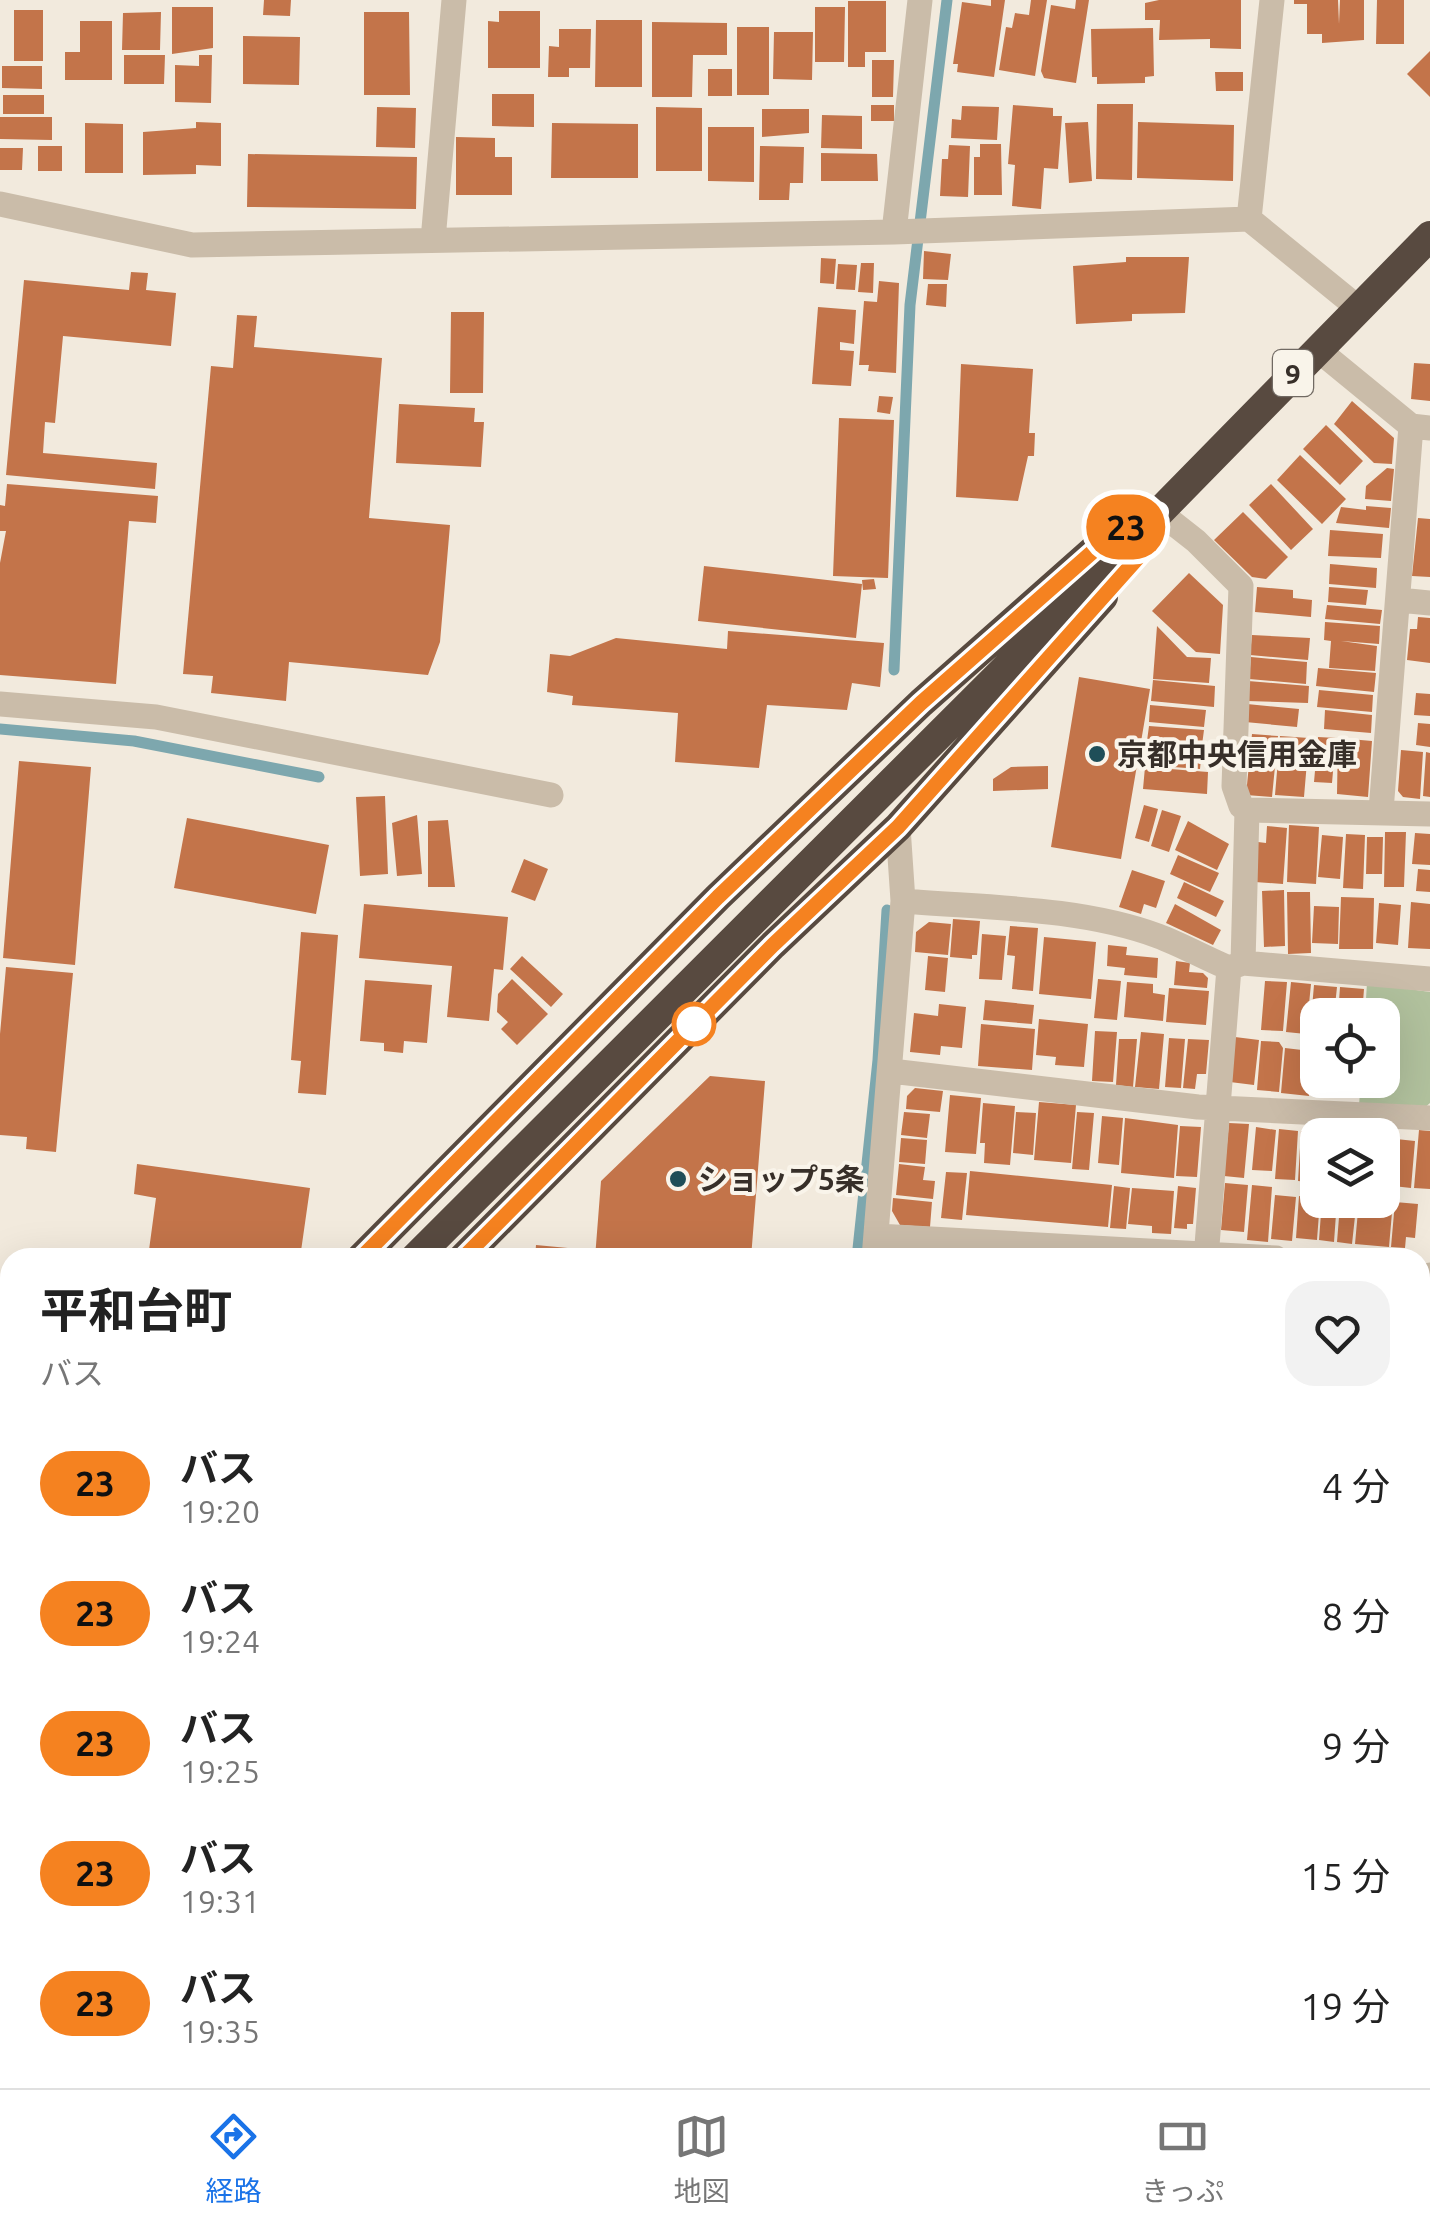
<!DOCTYPE html>
<html lang="ja">
<head>
<meta charset="utf-8">
<style>
  body { margin:0; font-family:Ubuntu,"Noto Sans JP",sans-serif; background:#f2f2f2; color:#222; height:100vh; display:flex; flex-direction:column; font-size:38px; white-space:nowrap }
  * { box-sizing:border-box; margin:0 }
  p { font-size:32px; color:#767676 }
  .icon { flex:none; width:55px; height:55px; fill:none; stroke:currentColor; stroke-width:2; stroke-linecap:round; stroke-linejoin:round }
  .map { position:relative; flex:1; overflow:hidden }
  .details { position:absolute; left:0px; top:1248px; width:1430px; height:842px; display:flex; flex-direction:column; background:#fff; border-radius:30px 30px 0 0; box-shadow:0 10px 40px #0002 }
  .details>* { flex:none }
  .badge { padding:0 20px; border-radius:32px; font-size:35px; line-height:65px }
  .controls { position:absolute; left:1300px; top:998px; display:grid; gap:20px }
  .controls a { display:grid; place-items:center; width:100px; height:100px; border-radius:20px; background:#fff; box-shadow:0 10px 40px #0002; font-size:50px }
  .map>.badge { position:absolute; translate:-50% -50%; box-shadow:0 0 0 5px #fff }
  .round { display:grid; place-items:center; flex:none; width:105px; height:105px; border-radius:30px; background:#f2f2f2 }
  .summary { display:flex; align-items:center; justify-content:space-between; height:170px; padding:0 40px }
  h1 { font-size:48px; font-weight:700; line-height:75px }
  ul { padding:0; list-style:none }
  li { display:flex; align-items:center; gap:30px; height:130px; padding:0 40px }
  li div { flex:1 }
  li b { display:block; font-size:38px }
  li em { font-style:normal }
  li .badge { min-width:110px; font-weight:700; text-align:center }
  .menu { display:flex; justify-content:space-around; align-items:center; height:140px; border-top:2px solid #e0e0e0; background:#fff; font-size:28px; color:#767676 }
  .menu a { display:grid; justify-items:center; gap:5px }
  .menu .current { color:#1a73e8 }
  .map>svg:first-child { display:block }
  .green { fill:#b1c19d }
  .lines { fill:none; stroke-linecap:round; stroke-linejoin:round }
  .stream { stroke:#7da7ae; stroke-width:11 }
  .building { fill:#c3744a }
  .highway-tunnel { stroke:#cdc5b9; stroke-width:30; stroke-dasharray:30 15; stroke-linecap:butt }
  .minor { stroke:#cabca9; stroke-width:25 }
  .highway { stroke:#584a40; stroke-width:30 }
  .line-casing { stroke:#fff; stroke-width:22 }
  .line { stroke:#f58220; stroke-width:15 }
  .poi-dot { fill:#1f4e58; stroke:#f9f4ea; stroke-width:4 }
  .stop-dot { fill:#fff; stroke:#f58220; stroke-width:5 }
  .labels { text-anchor:middle; dominant-baseline:central; stroke-width:8; stroke-linejoin:round; paint-order:stroke }
  .shield { fill:#f9f4ea; stroke:#716a63; stroke-width:2.5 }
  .shield-label { font-size:28px; font-weight:bold; fill:#372f29 }
  .poi-label { font-size:30px; font-weight:bold; fill:#372f29; stroke:#f9f4ea; text-anchor:start }
</style>
</head>
<body>
<div class="map">
<svg width="1430" height="2088" viewBox="0 0 1430 2088">
  <rect width="100%" height="100%" fill="#f2eadd"/>
  <!-- green -->
  <path class="green" d="M1367 983 1430 992V1103L1423 1109 1359 1105 1361 1080H1382V1015H1365Z"/>
  <g class="lines">
    <!-- stream -->
    <path class="stream" d="M894 670 910 305 947 0
      M0 729 134 741 319 777
      M857 1258 878 1060 887 910
      M918 2080 924 2088"/>
  </g>
  <!-- building -->
  <path class="building" d="M264 0H291L290 16 263 15Z
    M991 0H1005L994 77 957 72 958 64H953L962 2 991 6Z
    M1031 0H1047L1035 76 999 70 1006 27 1012 28 1015 13 1029 15Z
    M1076 0H1089L1076 83 1044 78 1041 71 1051 5 1075 9Z
    M1159 0H1241V49L1210 48V39L1159 40 1160 20H1145V3Z
    M1294 0H1338L1339 24 1340 0H1364V40L1322 43V34H1307V4H1294Z
    M1377 0H1404V44H1376Z
    M848 1H886V52H865V67H848Z
    M172 7H213V48L172 54Z
    M815 7H845L844 62H815Z
    M14 10H43V61H14Z
    M499 11H540V68H488V21L499 22Z
    M161 12 160 50H122L123 13Z
    M364 12H409L410 95H364Z
    M596 20H642V87H595Z
    M80 21H112V80H65V52H80Z
    M652 22 727 23V55H693L692 97H652Z
    M737 27H769V95H737Z
    M1153 28 1154 76 1145 77V83L1097 84V77H1092L1091 29Z
    M559 29H591L590 68H569V77H548L549 46 559 47Z
    M774 32H813L812 80 773 79Z
    M243 36 300 37 299 85 243 84Z
    M1430 51V97L1407 74Z
    M124 55H165L164 84H124Z
    M199 55H212L211 103 175 102V65L199 66Z
    M872 60H894L893 97H872Z
    M2 66H42V89L2 88Z
    M708 69H732V96H708Z
    M1215 72H1243V91H1216Z
    M492 94H534V127L492 126Z
    M3 95H44V114H3Z
    M1097 104H1133L1132 180 1096 179Z
    M871 105H894V121H871Z
    M1013 105 1053 108V116H1062L1058 169 1044 168 1041 209 1012 206 1015 165 1008 164Z
    M962 106 999 107 997 140 951 138 952 119 961 120Z
    M377 107 416 108 415 148 376 147Z
    M656 107 702 108V171H656Z
    M762 109H809V133L762 137Z
    M822 115 862 116V149L821 148Z
    M0 117H52V140L0 139Z
    M196 122 221 123V166L196 165V174L143 175V132L196 128Z
    M1088 122 1092 181 1069 183 1065 123Z
    M1138 122 1234 125 1233 181 1137 178Z
    M85 123 123 124V173H85Z
    M552 123 638 124V178H551Z
    M708 127H754V182L708 181Z
    M456 137 495 138V157H512V195H456Z
    M980 144H1001L1002 195H974V157H980Z
    M949 145 970 146 968 197 940 196 942 159H948Z
    M38 146H62V171H38Z
    M760 146 804 147 803 183H790L789 200H759Z
    M0 148H23L22 170H0Z
    M821 153 877 154 878 181H821Z
    M248 154 417 157 416 209 247 207Z
    M924 251 951 254 948 280 923 279Z
    M1126 257H1189L1185 313 1132 314V321L1076 324 1073 266 1126 262Z
    M821 258 836 259 834 284 820 283Z
    M861 263H874L873 293 858 292Z
    M838 264 857 265 855 290 836 289Z
    M131 272 148 273 146 290 176 293 171 346 63 336 55 423 45 422 43 453 157 463 155 489 6 475 24 280 129 290Z
    M879 281 899 283 896 373 868 371 869 365H859L864 301 877 302Z
    M928 284H947L946 307 926 305Z
    M818 307 856 310 854 344 840 342V350L854 351 851 386 812 384Z
    M451 312H484L483 393H450Z
    M237 315 257 316 254 347 382 358 369 518 450 525 440 642 428 675 289 662 286 701 211 693 213 676 183 674 211 366 233 368Z
    M1414 363 1430 364V401L1411 399Z
    M961 364 1033 369 1029 433H1035L1034 456H1028L1018 501 956 497Z
    M879 396 893 397 890 414 877 412Z
    M1352 401 1394 438 1392 464 1374 463 1334 424Z
    M399 404 475 408 474 422H484L481 467 396 463Z
    M839 418 894 420 888 578 833 576Z
    M1326 425 1363 461 1340 485 1303 449Z
    M1300 455 1346 499 1322 524 1277 480Z
    M1387 468 1394 469 1391 501 1365 499 1366 486Z
    M7 484 158 496 156 523 129 521 116 684 0 675V563L6 531H0V505L5 506Z
    M1271 484 1313 529 1291 550 1249 505Z
    M1366 506 1391 508 1389 528 1336 523 1341 507 1366 510Z
    M1243 512 1288 557 1266 579 1252 577 1214 540Z
    M1418 518 1430 519V577L1412 576Z
    M1330 530 1383 534 1381 558 1328 556Z
    M1330 564 1377 568 1376 588 1329 584Z
    M704 566 862 584 856 638 698 621Z
    M1189 573 1223 605 1220 654 1196 652 1152 611Z
    M874 579 876 589 863 590 862 580Z
    M1257 587 1293 590V598L1312 600 1311 617 1255 612Z
    M1329 587 1368 590 1366 605 1328 602Z
    M1327 605 1382 610 1380 624 1325 619Z
    M1418 617 1430 618V663L1407 660 1410 629H1417Z
    M1325 622 1380 626 1379 644 1341 641 1377 646 1375 671 1329 668 1331 641 1324 640Z
    M1157 626 1187 657 1211 658 1209 683 1153 679Z
    M728 631 884 643 880 687 852 683 847 710 767 705 759 768 675 762 678 713 572 705 573 696 547 692 550 654 570 656 616 638 727 649Z
    M1252 635 1310 638 1308 660 1250 655Z
    M1251 657 1307 662 1306 684 1249 679Z
    M1318 668 1376 673 1374 692 1316 686Z
    M1079 677 1150 689 1121 859 1051 847Z
    M1153 680 1215 686 1214 707 1151 701Z
    M1248 681 1309 686 1308 703 1247 701Z
    M1319 690 1373 695 1372 712 1317 707Z
    M1416 693 1430 694V716L1414 715Z
    M1247 704 1299 709 1297 727 1245 722Z
    M1150 705 1206 710 1204 727 1149 722Z
    M1325 710 1372 715 1371 733 1324 729Z
    M1418 723 1430 724V747L1416 745Z
    M1149 726 1204 730 1202 745 1147 741Z
    M1252 734 1278 736 1272 797 1246 795Z
    M1280 736 1309 738 1304 797 1275 795Z
    M1318 737 1336 738 1332 783 1314 782Z
    M1338 738 1372 741 1368 797 1337 794Z
    M1148 744 1202 749 1200 769 1146 765Z
    M1401 750 1423 752 1420 799 1403 797 1398 791Z
    M1426 752 1430 753V797L1423 796Z
    M19 761 91 767 75 965 3 958Z
    M1048 766V789L993 791V779L1011 767Z
    M1145 767 1208 772 1207 794 1143 789Z
    M385 796 388 874 360 876 356 797Z
    M1144 805 1158 809 1149 842 1135 838Z
    M1162 810 1181 816 1169 852 1151 846Z
    M417 815 422 874 397 876 392 823Z
    M187 818 329 845 316 914 174 888Z
    M448 820 455 887H428V821Z
    M1188 821 1229 844 1217 870 1175 850Z
    M1289 825 1319 827 1316 884 1287 882Z
    M1267 826 1287 828 1283 884 1255 882 1258 842 1266 843Z
    M1385 832H1406L1404 887H1384Z
    M1415 833 1430 834V865L1412 864Z
    M1346 834 1365 835 1363 889 1343 888Z
    M1322 835 1343 837 1340 879 1318 877Z
    M1367 837H1383L1382 874H1366Z
    M1178 855 1219 873 1210 892 1170 874Z
    M524 859 548 869 535 901 511 892Z
    M1418 869 1430 870V892L1416 891Z
    M1132 870 1165 881 1156 908 1144 904 1141 914 1119 907Z
    M1184 882 1224 901 1216 917 1177 898Z
    M1284 890 1285 946 1264 947 1262 891Z
    M1287 892H1310L1311 953 1288 954Z
    M1341 897 1374 898 1373 949H1339Z
    M1411 902 1430 904V949L1408 948Z
    M1379 903 1401 905 1398 945 1376 943Z
    M364 904 508 917 503 970 494 969 489 1021 447 1017 452 966 359 958Z
    M1175 904 1221 930 1213 945 1166 923Z
    M1314 906 1339 907 1338 944 1312 943Z
    M953 919 980 921 977 955H972V959L950 957Z
    M929 922 951 924 948 955 915 952 916 932Z
    M1010 926 1038 928 1033 991 1012 989 1015 956 1007 955Z
    M301 932 338 935 326 1095 298 1093 301 1061 291 1060Z
    M982 934 1006 936 1002 980 979 979Z
    M1044 937 1096 942 1091 999 1039 994Z
    M1108 945 1127 947 1126 955 1158 958 1157 978 1124 975 1125 968 1107 966Z
    M522 956 563 994 551 1007 510 969Z
    M928 956 948 958 945 992 925 990Z
    M1176 961 1190 963 1189 972 1203 973 1208 978 1207 988 1174 985Z
    M6 967 73 973 56 1152 26 1149 27 1137 0 1135V1034Z
    M512 979 548 1014 517 1045 501 1029 508 1022 497 1012 498 994Z
    M1098 979 1121 981 1117 1020 1094 1018Z
    M365 980 432 985 427 1043 404 1041 403 1053 384 1051V1043L360 1041Z
    M1265 981 1287 982 1283 1031 1261 1030Z
    M1127 982 1153 984V993L1165 995 1163 1021 1124 1017Z
    M1291 982 1311 984 1306 1034 1286 1032Z
    M1314 985 1337 987 1334 1015H1318V1031H1310Z
    M1340 987 1364 989 1362 1015H1338Z
    M1169 988 1209 991 1206 1025 1166 1022Z
    M985 1000 1034 1005 1032 1024 983 1020Z
    M939 1004 966 1007 962 1048 941 1046 940 1055 910 1052 914 1013 938 1016Z
    M1039 1019 1088 1024 1084 1067 1055 1065 1056 1057 1036 1055Z
    M981 1024 1035 1029 1032 1070 978 1066Z
    M1095 1031 1117 1032 1113 1082 1092 1081Z
    M1141 1032 1164 1034 1159 1089 1135 1087Z
    M1235 1037 1259 1040 1254 1085 1230 1082Z
    M1169 1038 1185 1039 1181 1088 1165 1087Z
    M1119 1039H1137L1133 1087 1116 1085Z
    M1188 1039 1209 1040 1206 1074H1197L1195 1089 1183 1088Z
    M1261 1041 1279 1042 1283 1048 1279 1092 1257 1090Z
    M1285 1048 1302 1050 1301 1068 1311 1069 1309 1096 1281 1093Z
    M1315 1060 1318 1080H1358L1357 1092 1342 1090V1098L1312 1095Z
    M710 1076 765 1081 751 1258H595L601 1181Z
    M915 1088 943 1091 940 1112 906 1109 907 1096Z
    M950 1095 981 1098 976 1154 945 1152Z
    M1039 1102 1076 1105 1071 1163 1034 1160Z
    M983 1103 1015 1106 1010 1165 984 1163 985 1143H980Z
    M904 1112 930 1114 927 1138 901 1135Z
    M1016 1112 1036 1113 1033 1155 1013 1153Z
    M1077 1112 1094 1113 1089 1170 1072 1169Z
    M1102 1116 1123 1118 1119 1165 1098 1163Z
    M1125 1118 1178 1125 1174 1178 1121 1173Z
    M1229 1123 1249 1124 1244 1178 1224 1176Z
    M1180 1126 1201 1127 1197 1177 1176 1176Z
    M1256 1127 1276 1130 1272 1171 1252 1170Z
    M1279 1129 1298 1131 1295 1180 1275 1179Z
    M1419 1130 1430 1131V1189L1414 1188Z
    M1301 1131 1313 1132 1309 1182 1298 1181Z
    M901 1138 927 1140 925 1164 899 1162Z
    M1382 1138 1393 1139 1390 1186 1382 1185Z
    M1396 1139 1415 1141 1411 1188 1393 1186Z
    M137 1164 310 1188 300 1258H201L149 1250 156 1198 134 1194Z
    M899 1164 925 1167 923 1180 935 1181 933 1199 896 1195Z
    M970 1171 1112 1185 1108 1227 966 1215Z
    M946 1172 967 1173 962 1220 941 1218Z
    M1225 1183 1248 1185 1244 1232 1221 1230Z
    M1252 1185 1272 1187 1268 1242 1247 1240Z
    M1114 1186 1130 1188 1126 1229 1110 1228Z
    M1178 1186 1196 1188 1193 1224H1187V1229L1174 1228Z
    M1132 1188 1174 1191 1171 1234 1152 1233V1226L1128 1224Z
    M1275 1195 1296 1197 1292 1241 1271 1239Z
    M1299 1196 1320 1200 1317 1240 1296 1238Z
    M893 1198 932 1202 930 1227 900 1225 892 1211Z
    M1322 1200H1337L1334 1242 1319 1240Z
    M1359 1200 1393 1201 1389 1247 1355 1244Z
    M1395 1202 1418 1204 1415 1238 1406 1237 1405 1248 1391 1247Z
    M1340 1205 1356 1207 1352 1244 1337 1242Z
    M536 1245 589 1250 588 1258H535Z
    M899 1247 913 1248 912 1258H884Z
    M10 1378V1458L0 1459V1379Z
    M1420 1431 1430 1432V1484L1420 1483Z
    M1420 1492 1430 1493V1530L1420 1529Z
    M1420 1545 1426 1546 1424 1569 1420 1568Z
    M1420 1770 1430 1771V1844L1420 1843Z
    M10 1792V1908L0 1901V1793Z
    M1426 1893 1430 1894V1957L1420 1956Z
    M0 1996 10 1997V2036L0 2035Z
    M1424 2062 1430 2063V2088H1422Z
    M28 2080H69L68 2088H27Z
    M94 2080H131L130 2086Z
    M178 2080H211V2086Z
    M220 2080H246V2088H219Z
    M253 2080H281L280 2088H252Z
    M319 2080H377L376 2088H318Z
    M453 2080H501L500 2088H452Z
    M537 2080H565V2088H536Z
    M567 2080H595V2088H566Z
    M597 2080H629L628 2088H596Z
    M632 2080H666L665 2088H631Z
    M669 2080H699L698 2088H668Z
    M778 2080 804 2082V2088H777Z
    M1346 2080H1372V2088H1345Z
    M1378 2080H1409L1408 2088H1377Z"/>
  <g class="lines">
    <!-- highway-tunnel -->
    <path class="highway-tunnel" d="M0 1672 10 1662"/>
    <!-- minor -->
    <path class="minor" d="M0 204 192 245 894 232 1249 219 1357 307
      M1249 219 1272 0
      M894 232 920 0
      M433 240 454 0
      M1317 349 1411 426
      M1159 512 1196 541 1241 586 1234 786 1241 806 1247 810
      M1399 600 1430 603
      M0 704 156 717 551 795
      M1381 811 1411 426 1430 428
      M903 901C986 908 1079 907 1158 936 1182 945 1205 958 1229 968L1243 963 1430 979
      M1243 963 1247 810 1430 814
      M891 1071 1198 1107 1430 1118
      M877 1236 1276 1258
      M874 1258 903 901 898 827
      M1206 1258 1229 968
      M1420 1317 1430 1275
      M0 1327 10 1326
      M1420 1405H1430
      M1426 1730 1430 1699
      M0 1924 10 1928
      M1420 1979 1430 1980
      M937 2080 943 2088
      M13 2088 14 2080
      M156 2088V2080
      M303 2088 304 2080
      M422 2088V2080
      M519 2088 520 2080
      M752 2088V2080
      M1320 2088 1321 2080"/>
    <!-- highway -->
    <path class="highway" d="M361 1258 718 897 921 703 1111 535
      M415 1258 1028 646 1430 236
      M463 1258 773 945 898 827 1103 597
      M0 1641 10 1631
      M0 1713 10 1702"/>
  </g>
  <g class="lines">
    <!-- line casing -->
    <g class="line-casing">
      <path id="line" d="M361 1258 718 897 921 703 1114 533 1158 512 1143 552 898 827 773 945 463 1258"/>
    </g>
    <!-- line -->
    <use href="#line" class="line"/>
  </g>
  <!-- markers -->
  <g class="poi-dot">
    <circle cx="1097" cy="754" r="10"/>
    <circle cx="678" cy="1179" r="10"/>
  </g>
  <circle class="stop-dot" cx="694" cy="1024" r="20"/>
  <g class="labels">
    <!-- shield labels -->
    <rect class="shield" x="1273" y="350" width="40" height="46" rx="8"/>
    <g class="shield-label">
      <text x="1293" y="373">9</text>
    </g>
    <!-- poi labels -->
    <g class="poi-label">
      <text x="1117" y="754">京都中央信用金庫</text>
      <text x="698" y="1179">ショップ5条</text>
    </g>
  </g>
</svg>
<div class="controls">
<a><svg class="icon" aria-label="locate" viewBox="0 0 24 24"><circle cx="12" cy="12" r="6"/><path d="M12 2v4M12 18v4M2 12h4M18 12h4"/></svg></a>
<a><svg class="icon" aria-label="layers" viewBox="0 0 24 24"><path d="M12 4l9 5-9 5-9-5zM3 14l9 5 9-5"/></svg></a>
</div>
<b class="badge" style="left:1126px;top:527px;background:#f58220;color:#111">23</b>
<section class="details">
<div class="summary"><div><h1>平和台町</h1><p>バス</p></div><a class="round"><svg class="icon" aria-label="heart" viewBox="0 0 24 24"><path d="M12 20l-8-8c-3-5 5-10 8-4 3-6 11-1 8 4z"/></svg></a></div>
<ul>
<li><span class="badge" style="background:#f58220;color:#111">23</span><div><b>バス</b><p>19:20</p></div><em>4 分</em></li>
<li><span class="badge" style="background:#f58220;color:#111">23</span><div><b>バス</b><p>19:24</p></div><em>8 分</em></li>
<li><span class="badge" style="background:#f58220;color:#111">23</span><div><b>バス</b><p>19:25</p></div><em>9 分</em></li>
<li><span class="badge" style="background:#f58220;color:#111">23</span><div><b>バス</b><p>19:31</p></div><em>15 分</em></li>
<li><span class="badge" style="background:#f58220;color:#111">23</span><div><b>バス</b><p>19:35</p></div><em>19 分</em></li>
</ul>
</section>
</div>
<nav class="menu">
<a class="current"><svg class="icon" aria-label="directions" viewBox="0 0 24 24"><path d="M12 3l9 9-9 9-9-9zM9 14v-3h6M13 9l2 2-2 2"/></svg>経路</a>
<a><svg class="icon" aria-label="map" viewBox="0 0 24 24"><path d="M3 6l6-2 6 2 6-2v14l-6 2-6-2-6 2zM9 4v14M15 6v14"/></svg>地図</a>
<a><svg class="icon" aria-label="tickets" viewBox="0 0 24 24"><path d="M3 7h18v10H3zM15 7v10"/></svg>きっぷ</a>
</nav>
</body>
</html>
